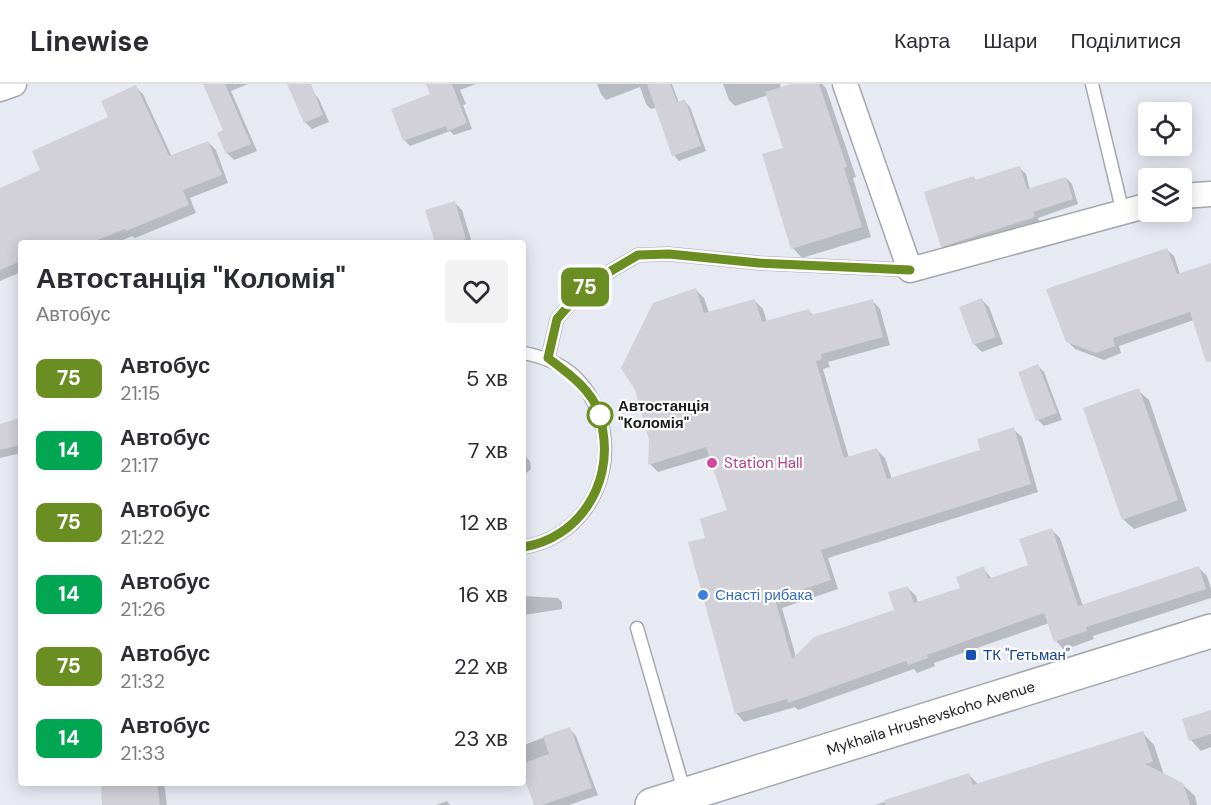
<!DOCTYPE html>
<html lang="uk">
<head>
<meta charset="utf-8">
<style>
  body { margin:0; font-family:"DM Sans",sans-serif; background:#f2f2f3; color:#2b2b33; height:100vh; display:flex; flex-direction:column; font-size:22px; white-space:nowrap }
  * { box-sizing:border-box; margin:0 }
  p { font-size:20px; color:#7c7c81 }
  .icon { flex:none; width:33px; height:33px; fill:none; stroke:currentColor; stroke-width:2; stroke-linecap:round; stroke-linejoin:round }
  .map { position:relative; flex:1; overflow:hidden }
  .details { position:absolute; left:18px; top:156px; width:508px; height:546px; display:flex; flex-direction:column; background:#fff; border-radius:6px; box-shadow:0 3px 15px #0003 }
  .details>* { flex:none }
  .badge { padding:0 12px; border-radius:9px; font-size:21px; line-height:39px }
  .buttons { position:absolute; left:1138px; top:18px; display:grid; gap:12px }
  .buttons a { display:grid; place-items:center; width:54px; height:54px; border-radius:6px; background:#fff; box-shadow:0 3px 15px #0003; font-size:30px }
  .map>.badge { position:absolute; translate:-50% -50%; box-shadow:0 0 0 3px #fff }
  .round { display:grid; place-items:center; flex:none; width:63px; height:63px; border-radius:6px; background:#f2f2f3 }
  .head { display:flex; align-items:center; justify-content:space-between; height:102px; padding:0 18px }
  h1 { font-size:28px; font-weight:700; line-height:45px }
  ul { padding:0; list-style:none }
  li { display:flex; align-items:center; gap:18px; height:72px; padding:0 18px }
  li div { flex:1 }
  li b { display:block; font-size:22px }
  li em { font-style:normal }
  li .badge { min-width:66px; font-weight:700; text-align:center }
  header { display:flex; align-items:center; gap:36px; box-sizing:border-box; height:84px; padding:0 30px; background:#fff; border-bottom:2px solid #e1e1e2 }
  header strong { font-size:28px }
  nav { display:flex; gap:33px; margin-inline-start:auto; font-size:21px }
  .map>svg:first-child { display:block }
  .shadow { fill:#0003 }
  .building { fill:#d2d0d9 }
  .lines { fill:none; stroke-linecap:round; stroke-linejoin:round }
  .service-casing { stroke:#a4a7af; stroke-width:15 }
  .minor-casing { stroke:#a4a7af; stroke-width:27 }
  .secondary-casing { stroke:#a4a7af; stroke-width:36 }
  .service { stroke:#fff; stroke-width:12 }
  .minor { stroke:#fff; stroke-width:24 }
  .secondary { stroke:#fff; stroke-width:33 }
  .line-casing { stroke:#fff; stroke-width:14 }
  .line { stroke:#6b8e23; stroke-width:9 }
  .stop-dot { fill:#fff; stroke:#6b8e23; stroke-width:3 }
  .hotel-dot { fill:#d1479c; stroke:#fff; stroke-width:2 }
  .shop-dot { fill:#3f7fe0; stroke:#fff; stroke-width:2 }
  .transit-dot { fill:#1a4fb4; stroke:#fff; stroke-width:2 }
  .labels { text-anchor:middle; dominant-baseline:central; stroke-width:4.5; stroke-linejoin:round; paint-order:stroke }
  .stop-label { font-size:15px; font-weight:bold; fill:#1a1b1e; stroke:#fff; text-anchor:start }
  .hotel-label { font-size:15px; fill:#b23c85; stroke:#fff; text-anchor:start }
  .shop-label { font-size:15px; fill:#366cbe; stroke:#fff; text-anchor:start }
  .transit-label { font-size:15px; fill:#164399; stroke:#fff; text-anchor:start }
  .street-label { font-size:15px; fill:#1a1b1e; stroke:#fff }
</style>
</head>
<body>
<header>
<strong>Linewise</strong>
<nav><a>Карта</a><a>Шари</a><a>Поділитися</a></nav>
</header>
<div class="map">
<svg width="1211" height="721" viewBox="0 0 1211 721">
  <rect width="100%" height="100%" fill="#e7eaf3"/>
  <!-- shadow -->
  <path class="shadow" d="M205 0H248L231 7 257 67 234 76 227 69 225 47Z
    M432 0H476L460 6 466 20 463 21 472 45 454 51 450 47 410 62 404 56 432 11Z
    M597 0H672L679 19 684 17 690 23 706 67 679 77 674 71 657 23 651 25 646 20 640 3 606 16 601 10Z
    M723 0H780L781 5 796 0H822L826 4 856 93 853 94 871 153 802 174 793 164 785 65 768 11 735 22 729 16Z
    M135 3 143 10 172 73 208 58 216 66 228 99 190 114 196 129 135 154 132 152 116 159H21V188L0 197V106L42 86 110 34Z
    M312 7 319 15 329 38 312 45 305 38Z
    M1020 84 1026 90 1030 106 1066 94 1072 100 1078 120 1038 134 1040 139 948 168 942 162 974 94 977 97Z
    M455 119 462 126 472 159H436Z
    M1166 165 1174 172 1180 190 1211 180V278L1207 273 1194 236 1119 262 1121 269 1104 276 1075 265 1067 257Z
    M696 206 704 214 709 229 754 216 763 225 767 238 809 227 814 232 872 216 880 225 890 261 828 278 830 283 823 285 849 374 876 365 885 374 892 395 982 367 1013 345 1022 353 1038 408 828 474 838 505 782 524 796 573 896 527 908 504 916 512 918 519 962 504 983 484 992 495 1030 482 1052 446 1060 454 1083 522 1198 483 1207 492 1211 505V514L1093 552 1094 555 1064 566 1056 557 1049 539 934 579 935 582 917 589 914 585 798 626 795 623 744 638 736 629 707 455 729 427 711 372 658 388 650 380V356Z
    M982 216 989 223 1003 260 982 268 975 261 961 224Z
    M1038 282 1044 288 1062 336 1044 342 1038 336Z
    M1138 306 1149 316 1187 427 1134 445 1123 435Z
    M21 336V369L0 374V341Z
    M524 371 530 377 531 385 524 391Z
    M524 512 558 514 562 518V525L524 531Z
    M1211 627V663L1201 667 1191 656Z
    M569 644 576 652 598 711 569 721H535L524 688V661Z
    M1142 648 1154 661 1164 691 1182 700 1195 712 1197 721H875L969 691 979 701Z
    M102 699H164L167 721H104Z
    M447 717 450 721H436Z"/>
  <!-- building -->
  <path class="building" d="M203 0H225L251 60 226 70 217 49 223 46Z
    M287 0H311L323 31 304 39Z
    M426 0H452L467 39 448 47 446 42 403 57 391 25 430 10Z
    M647 0H670L677 18 685 15 701 62 672 72Z
    M791 0H819L847 83 844 84 862 143 791 165 762 70 783 64 765 8Z
    M136 1 169 72 208 57 222 91 183 106 189 121 126 147 125 145 90 159H21V177L0 186V104L40 86 32 67 108 33 101 17Z
    M1020 82 1027 105 1066 93 1073 115 1033 128 1035 133 941 163 924 108 974 92 975 96Z
    M455 117 466 155 452 159H435L425 126Z
    M1167 164 1177 190 1211 179V277L1206 278 1190 228 1113 254 1115 262 1096 269 1066 258 1046 205Z
    M696 204 704 229 755 215 762 238 809 225 811 231 873 215 883 253 821 270 822 275 816 277 844 374 877 364 887 395 980 366 977 355 1014 343 1031 400 821 466 831 496 775 515 792 575 814 553 894 526 888 508 908 502 914 519 960 504 956 493 984 482 988 495 1028 481 1019 455 1052 444 1078 522 1199 482 1206 505 1086 543 1087 547 1054 558 1044 529 927 571 928 574 908 581 906 577 788 619 787 615 735 630 688 458 705 454 700 435 727 426 706 363 648 381 649 356 635 306 621 284 653 219Z
    M982 214 996 253 973 261 959 223Z
    M1038 280 1057 329 1036 337 1018 288Z
    M1139 304 1178 416 1122 436 1083 324Z
    M21 334V361L0 366V340Z
    M1211 626V650L1189 657 1182 635Z
    M570 643 592 704 542 721H534L524 693V679L549 670 543 652Z
    M1143 647 1153 678 1145 680 1183 699 1190 721H885V716L969 689 973 701Z
    M101 699H157L160 721H102Z"/>
  <g class="lines">
    <!-- service casing -->
    <g class="service-casing">
      <path id="service" d="M1092 0 1123 129
        M524 269C544 273 566 281 580 298 630 356 601 450 524 463
        M548 274 557 235 587 201 638 171 669 170 759 179 910 186
        M637 544 685 710"/>
    </g>
    <!-- minor casing -->
    <g class="minor-casing">
      <path id="minor" d="M845 0 910 186 1149 121
        M0 5 14 0
        M1182 112 1211 110"/>
    </g>
    <!-- secondary casing -->
    <g class="secondary-casing">
      <g id="secondary">
        <path id="s1" d="M652 721 1211 547"/>
      </g>
    </g>
    <!-- service -->
    <use href="#service" class="service"/>
    <!-- minor -->
    <use href="#minor" class="minor"/>
    <!-- secondary -->
    <use href="#secondary" class="secondary"/>
  </g>
  <g class="lines">
    <!-- line casing -->
    <g class="line-casing">
      <path id="line" d="M524 463C578 454 612 402 603 348 602 343 602 336 600 330 590 304 569 290 548 274L557 235 587 201 638 171 669 170 759 179 910 186"/>
    </g>
    <!-- line -->
    <use href="#line" class="line"/>
  </g>
  <!-- markers -->
  <circle class="stop-dot" cx="600" cy="331" r="12"/>
  <circle class="hotel-dot" cx="712" cy="379" r="6"/>
  <circle class="shop-dot" cx="703" cy="511" r="6"/>
  <rect class="transit-dot" x="965" y="565" width="12" height="12" rx="3"/>
  <g class="labels">
    <!-- stop labels -->
    <g class="stop-label">
      <text x="618" y="322">Автостанція<tspan x="618" dy="17">"Коломія"</tspan></text>
    </g>
    <!-- hotel labels -->
    <g class="hotel-label">
      <text x="724" y="379">Station Hall</text>
    </g>
    <!-- shop labels -->
    <g class="shop-label">
      <text x="715" y="511">Снасті рибака</text>
    </g>
    <!-- transit labels -->
    <g class="transit-label">
      <text x="983" y="571">ТК "Гетьман"</text>
    </g>
    <!-- street labels -->
    <g class="street-label">
      <text stroke="none"><textPath href="#s1" startOffset="292">Mykhaila Hrushevskoho Avenue</textPath></text>
    </g>
  </g>
</svg>
<div class="buttons">
<a><svg class="icon" aria-label="locate" viewBox="0 0 24 24"><circle cx="12" cy="12" r="6"/><path d="M12 2v4M12 18v4M2 12h4M18 12h4"/></svg></a>
<a><svg class="icon" aria-label="layers" viewBox="0 0 24 24"><path d="M12 4l9 5-9 5-9-5zM3 14l9 5 9-5"/></svg></a>
</div>
<b class="badge" style="left:585px;top:203px;background:#6b8e23;color:#fff">75</b>
<section class="details">
<div class="head"><div><h1>Автостанція &quot;Коломія&quot;</h1><p>Автобус</p></div><a class="round"><svg class="icon" aria-label="heart" viewBox="0 0 24 24"><path d="M12 20l-8-8c-3-5 5-10 8-4 3-6 11-1 8 4z"/></svg></a></div>
<ul>
<li><span class="badge" style="background:#6b8e23;color:#fff">75</span><div><b>Автобус</b><p>21:15</p></div><em>5 хв</em></li>
<li><span class="badge" style="background:#00a651;color:#fff">14</span><div><b>Автобус</b><p>21:17</p></div><em>7 хв</em></li>
<li><span class="badge" style="background:#6b8e23;color:#fff">75</span><div><b>Автобус</b><p>21:22</p></div><em>12 хв</em></li>
<li><span class="badge" style="background:#00a651;color:#fff">14</span><div><b>Автобус</b><p>21:26</p></div><em>16 хв</em></li>
<li><span class="badge" style="background:#6b8e23;color:#fff">75</span><div><b>Автобус</b><p>21:32</p></div><em>22 хв</em></li>
<li><span class="badge" style="background:#00a651;color:#fff">14</span><div><b>Автобус</b><p>21:33</p></div><em>23 хв</em></li>
</ul>
</section>
</div>
</body>
</html>
